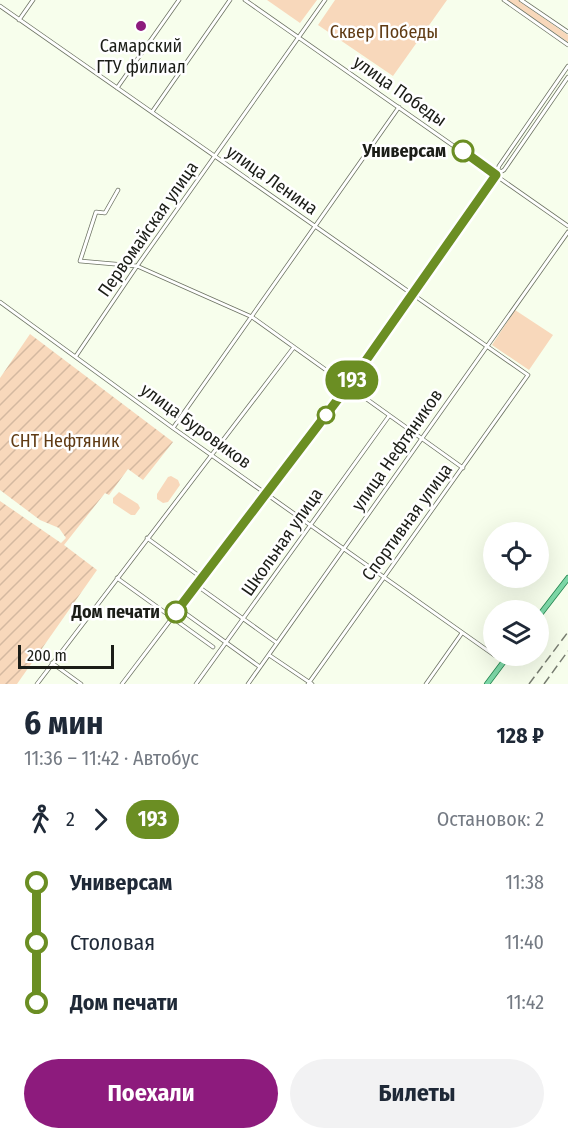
<!DOCTYPE html>
<html lang="ru">
<head>
<meta charset="utf-8">
<style>
  body { margin:0; font-family:"Fira Sans Condensed",sans-serif; background:#f2f2f3; color:#1f2937; height:100vh; display:flex; flex-direction:column; font-size:22px; white-space:nowrap }
  * { box-sizing:border-box; margin:0 }
  p { font-size:20px; color:#747a83 }
  .icon { flex:none; width:33px; height:33px; fill:none; stroke:currentColor; stroke-width:2; stroke-linecap:round; stroke-linejoin:round }
  .map { position:relative; height:684px; overflow:hidden }
  .panel { display:flex; flex-direction:column; background:#fff; flex:1 }
  .panel>* { flex:none }
  .badge { padding:0 12px; border-radius:20px; font-size:21px; line-height:39px }
  .fabs { position:absolute; left:483px; top:522px; display:grid; gap:12px }
  .fabs a { display:grid; place-items:center; width:66px; height:66px; border-radius:50%; background:#fff; box-shadow:0 6px 24px #0002; font-size:30px }
  .scale { position:absolute; left:18px; bottom:15px; width:96px; box-sizing:border-box; padding-left:6px; border:3px solid #1b1d17; border-top:0; font-size:16px; line-height:21px; white-space:nowrap; color:#1b1d17; -webkit-text-stroke:4px #fff; paint-order:stroke }
  .map>.badge { position:absolute; translate:-50% -50%; box-shadow:0 0 0 3px #fff }
  .legs { display:flex; align-items:center; gap:9px; height:66px; padding:0 24px; font-size:20px }
  .legs p { margin-inline-start:auto }
  .summary { display:flex; align-items:center; justify-content:space-between; height:102px; padding:0 24px }
  h1 { font-size:33px; font-weight:700; line-height:45px }
  .button { display:flex; gap:12px; margin-top:auto; padding:12px 24px }
  .button a { flex:1; height:69px; border-radius:36px; background:#8d1b7d; color:#fff; font-size:24px; font-weight:700; line-height:69px; text-align:center }
  .button a+a { background:#f2f2f3; color:#1f2937 }
  ul { padding:0 24px; list-style:none }
  li { display:flex; align-items:center; gap:21px; height:60px; font-size:22px }
  li i { display:grid; place-items:center; width:9px; height:100%; margin:0 8px; background:currentColor }
  li i::after { content:''; width:15px; height:15px; margin:-8px; border:4px solid; border-radius:50%; background:#fff }
  li p { margin-inline-start:auto }
  li:first-child i { background:linear-gradient(#0000 50%,currentColor 0) }
  li:last-child i { background:linear-gradient(currentColor 50%,#0000 0) }
  .map>svg:first-child { display:block }
  .park { fill:#f8d8bb }
  .garden { fill:url(#garden-furrows) }
  .lines { fill:none; stroke-linecap:round; stroke-linejoin:round }
  .minor-casing { stroke:#6c7262; stroke-width:4.5 }
  .major-casing { stroke:#23844e; stroke-width:6 }
  .minor { stroke:#fff; stroke-width:3 }
  .major { stroke:#7dd7a7; stroke-width:4.5 }
  .rail { stroke:#787d71; stroke-width:1.5; stroke-dasharray:9 4.5; stroke-linecap:butt }
  .line-1-casing { stroke:#fff; stroke-width:14 }
  .line-1 { stroke:#6b8e23; stroke-width:9 }
  .poi-dot { fill:#8d1b7d; stroke:#fff; stroke-width:2 }
  .stop-1-dot { fill:#fff; stroke:#6b8e23; stroke-width:3 }
  .labels { text-anchor:middle; dominant-baseline:central; stroke-width:5; stroke-linejoin:round; paint-order:stroke }
  .park-label { font-size:18px; fill:#603b14; stroke:#fff }
  .poi-label { font-size:18px; fill:#1b1d17; stroke:#fff }
  .street-label { font-size:18px; fill:#1b1d17; stroke:#fff }
  .stop-label { font-size:18px; font-weight:bold; fill:#1b1d17; stroke:#fff; text-anchor:end }
</style>
</head>
<body>
<div class="map">
<svg width="568" height="684" viewBox="0 0 568 684">
  <defs>
    <pattern id="garden-furrows" width="10" height="10" patternUnits="userSpaceOnUse" patternTransform="scale(1.5)"><rect width="10" height="10" fill="#f8d8bb"/><path d="M-1 1l2-2M0 10L10 0M9 11l2-2" fill="none" stroke="#d4b9a0"/></pattern>
  </defs>
  <rect width="100%" height="100%" fill="#f7feec"/>
  <!-- park -->
  <path class="park" d="M267 0H317L300 23Z
    M335 0H447L393 76 318 25Z
    M507 0H518L568 35V42Z
    M515 310 553 335 529 370 492 345Z
    M171 476 178 480 180 485 168 502 163 503 157 499V494L168 477Z
    M119 492 138 504 140 508 135 515H131L113 503V498Z"/>
  <!-- garden -->
  <path class="garden" d="M30 334 173 442 143 480 128 469 109 495 105 493 64 545 97 570 17 684H0V501L61 543 66 538 59 528 40 520 0 490V378Z"/>
  <g class="lines">
    <!-- minor casing -->
    <g class="minor-casing">
      <path id="minor" d="M245 0 568 226
        M504 0 568 45
        M521 0 568 32
        M0 6 528 375 308 684
        M19 20 33 0
        M117 88 179 0
        M152 112 230 0
        M497 174 504 170 568 77
        M118 190 105 213 96 212 80 261 137 266 252 317 463 468
        M0 302 173 428 494 655
        M76 356 137 266 325 0
        M173 428 399 107
        M147 538 202 578
        M117 578 213 647
        M196 585 277 643
        M178 608 260 667
        M269 655 312 684
        M52 663 81 684
        M37 684 294 347
        M122 684 348 386 496 175 499 166 568 66
        M196 684 389 416
        M248 684 568 232
        M426 684 462 633"/>
    </g>
    <!-- major casing -->
    <g class="major-casing">
      <path id="major" d="M538 617 568 578
        M487 684 508 656"/>
    </g>
    <!-- minor -->
    <use href="#minor" class="minor"/>
    <!-- major -->
    <use href="#major" class="major"/>
    <!-- rail -->
    <path class="rail" d="M529 684 568 632
      M544 684 568 651"/>
  </g>
  <g class="lines">
    <!-- line-1 casing -->
    <g class="line-1-casing">
      <path id="line-1" d="M176 612 348 386 496 175 463 151"/>
    </g>
    <!-- line-1 -->
    <use href="#line-1" class="line-1"/>
  </g>
  <!-- markers -->
  <circle class="poi-dot" cx="141" cy="26" r="6"/>
  <g class="stop-1-dot">
    <circle cx="463" cy="151" r="10"/>
    <circle cx="326" cy="415" r="8"/>
    <circle cx="176" cy="612" r="10"/>
  </g>
  <g class="labels">
    <!-- park labels -->
    <g class="park-label">
      <text x="384" y="32">Сквер Победы</text>
      <text x="65" y="441">СНТ Нефтяник</text>
    </g>
    <!-- poi labels -->
    <g class="poi-label">
      <text x="141" y="46">Самарский<tspan x="141" dy="21">ГТУ филиал</tspan></text>
    </g>
    <!-- street labels -->
    <g class="street-label">
      <text transform="translate(400 91) rotate(35)">улица Победы</text>
      <text transform="translate(272 180) rotate(35)">улица Ленина</text>
      <text transform="translate(148 229) rotate(-55)">Первомайская улица</text>
      <text transform="translate(196 426) rotate(36)">улица Буровиков</text>
      <text transform="translate(397 450) rotate(-55)">улица Нефтяников</text>
      <text transform="translate(407 522) rotate(-54)">Спортивная улица</text>
      <text transform="translate(282 542) rotate(-55)">Школьная улица</text>
    </g>
    <!-- stop labels -->
    <g class="stop-label">
      <text x="446" y="151">Универсам</text>
      <text x="160" y="612">Дом печати</text>
    </g>
  </g>
</svg>
<div class="fabs">
<a><svg class="icon" aria-label="locate" viewBox="0 0 24 24"><circle cx="12" cy="12" r="6"/><path d="M12 2v4M12 18v4M2 12h4M18 12h4"/></svg></a>
<a><svg class="icon" aria-label="layers" viewBox="0 0 24 24"><path d="M12 4l9 5-9 5-9-5zM3 14l9 5 9-5"/></svg></a>
</div>
<div class="scale">200 m</div>
<b class="badge" style="left:352px;top:380px;background:#6b8e23;color:#fff">193</b>
</div>
<section class="panel">
<div class="summary"><div><h1>6 мин</h1><p>11:36 – 11:42 · Автобус</p></div><b>128 ₽</b></div>
<div class="legs"><svg class="icon" aria-label="walk" viewBox="0 0 24 24"><circle cx="13" cy="4" r="2"/><path d="M13 8l-2 6 4 7M11 14l-3 7M7 12l3-4h3l4 4"/></svg>2<svg class="icon" aria-label="forward" viewBox="0 0 24 24"><path d="M9 5l7 7-7 7"/></svg><b class="badge" style="background:#6b8e23;color:#fff">193</b><p>Остановок: 2</p></div>
<ul>
<li><i style="color:#6b8e23"></i><b>Универсам</b><p>11:38</p></li>
<li><i style="color:#6b8e23"></i><span>Столовая</span><p>11:40</p></li>
<li><i style="color:#6b8e23"></i><b>Дом печати</b><p>11:42</p></li>
</ul>
<div class="button"><a>Поехали</a><a>Билеты</a></div>
</section>
</body>
</html>
